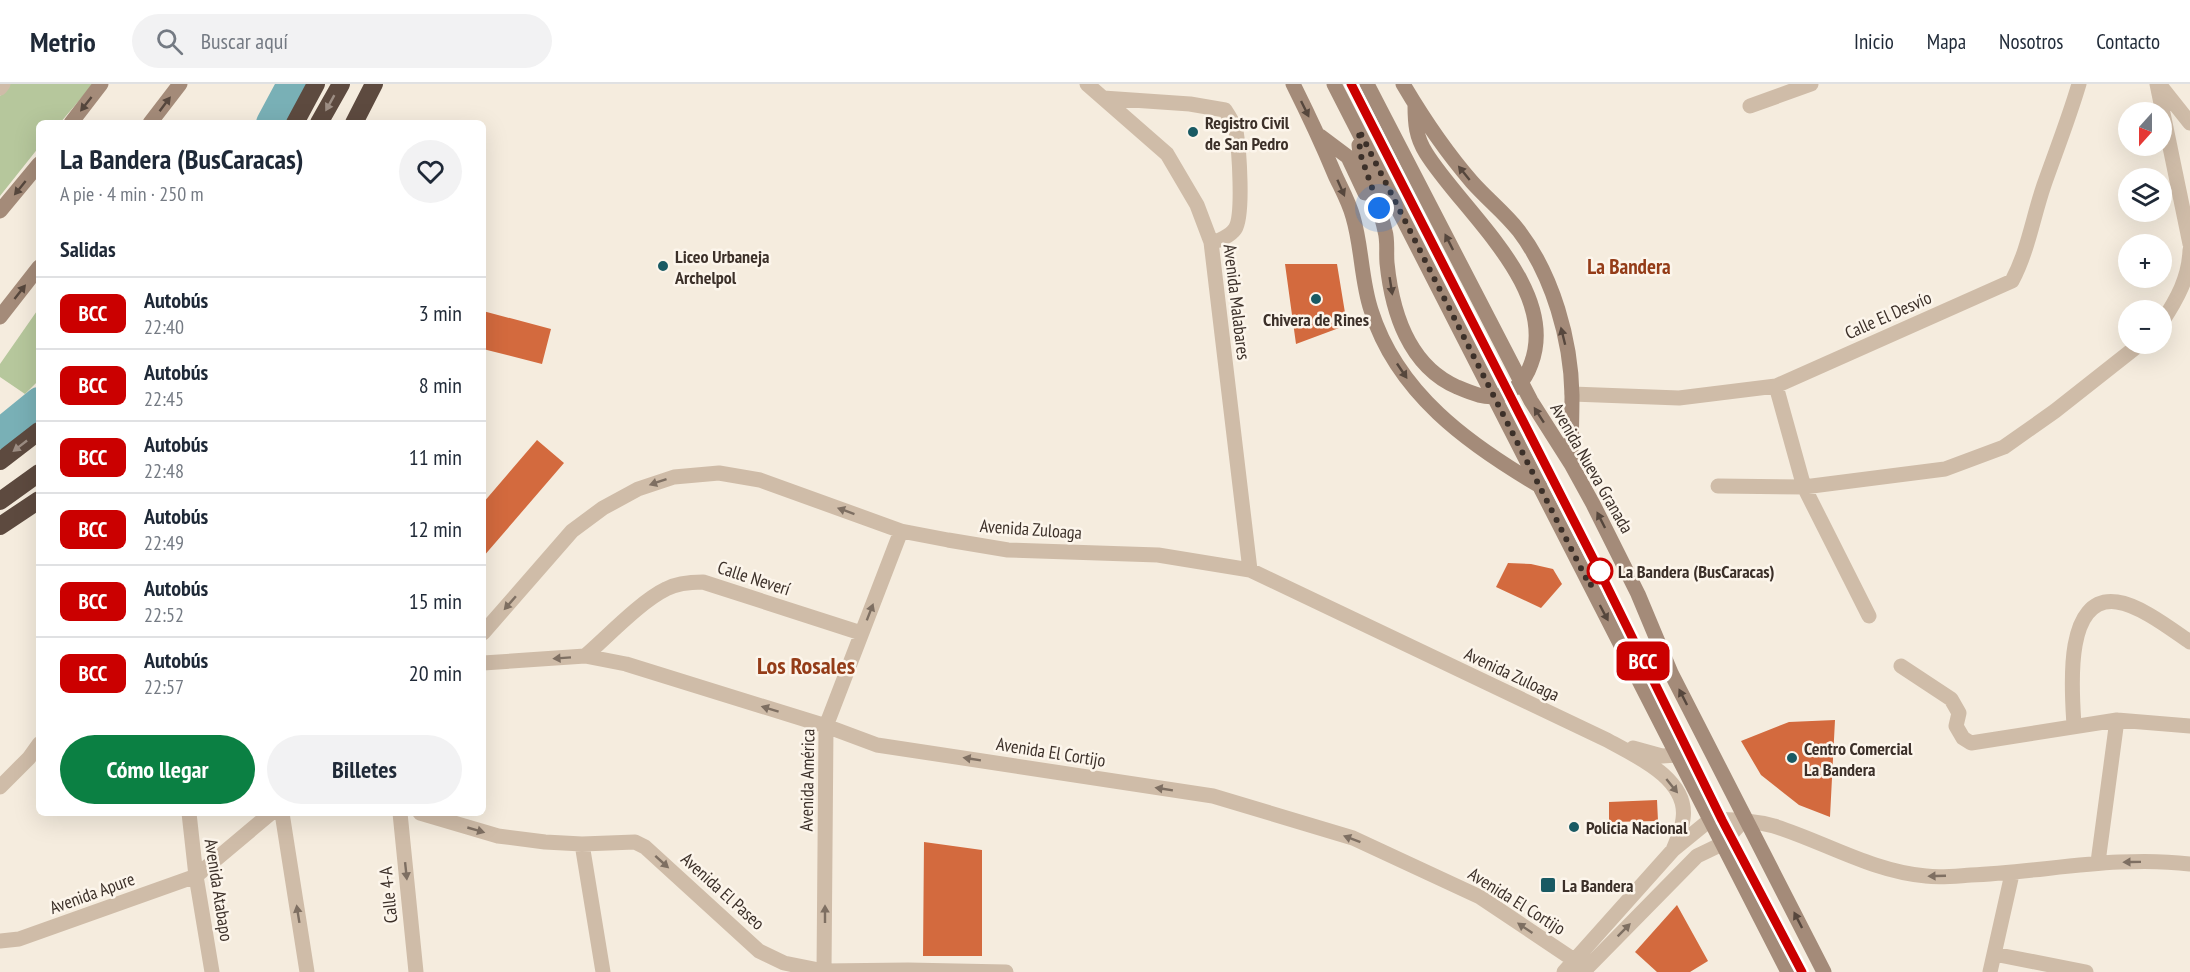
<!DOCTYPE html>
<html lang="es">
<head>
<meta charset="utf-8">
<style>
  body { margin:0; font-family:"PT Sans Narrow",sans-serif; background:#f2f2f3; color:#1f2937; height:100vh; display:flex; flex-direction:column; font-size:22px; white-space:nowrap }
  * { box-sizing:border-box; margin:0 }
  p { font-size:20px; color:#747a83 }
  .icon { flex:none; width:33px; height:33px; fill:none; stroke:currentColor; stroke-width:2; stroke-linecap:round; stroke-linejoin:round }
  .map { position:relative; flex:1; overflow:hidden }
  .side { position:absolute; left:36px; top:36px; width:450px; height:696px; display:flex; flex-direction:column; background:#fff; border-radius:9px; box-shadow:0 6px 24px #0002 }
  .side>* { flex:none }
  .badge { padding:0 12px; border-radius:9px; font-size:21px; line-height:39px }
  .needle { width:39px; rotate:201deg }
  .buttons { position:absolute; left:2118px; top:18px; display:grid; gap:12px }
  .buttons a { display:grid; place-items:center; width:54px; height:54px; border-radius:50%; background:#fff; box-shadow:0 6px 24px #0002; font-size:30px }
  .you { position:absolute; width:30px; height:30px; margin:-15px; border:4px solid #fff; border-radius:50%; background:#1a73e8; box-shadow:0 0 0 9px #1a73e833 }
  .map>.badge { position:absolute; translate:-50% -50%; box-shadow:0 0 0 3px #fff }
  h2 { padding:0 24px; font-size:22px; line-height:54px }
  .round { display:grid; place-items:center; flex:none; width:63px; height:63px; border-radius:32px; background:#f2f2f3 }
  .head { display:flex; align-items:center; justify-content:space-between; height:102px; padding:0 24px }
  h1 { font-size:28px; font-weight:600; line-height:45px }
  .primary-button { display:flex; gap:12px; margin-top:auto; padding:12px 24px }
  .primary-button a { flex:1; height:69px; border-radius:36px; background:#0b8043; color:#fff; font-size:24px; font-weight:600; line-height:69px; text-align:center }
  .primary-button a+a { background:#f2f2f3; color:#1f2937 }
  ul { padding:0; list-style:none }
  li { display:flex; align-items:center; gap:18px; height:72px; padding:0 24px; border-top:2px solid #e0e1e3 }
  li div { flex:1 }
  li b { display:block; font-size:22px }
  li em { font-style:normal }
  li .badge { min-width:66px; font-weight:700; text-align:center }
  header { display:flex; align-items:center; gap:36px; box-sizing:border-box; height:84px; padding:0 30px; background:#fff; border-bottom:2px solid #e0e1e3 }
  header strong { font-size:28px }
  nav { display:flex; gap:33px; margin-inline-start:auto; font-size:21px }
  .search { width:420px; height:54px; background:#f2f2f3; display:flex; align-items:center; gap:15px; box-sizing:border-box; padding:0 21px; border-radius:33px; color:#747a83; font-size:22px }
  .map>svg:first-child { display:block }
  .green { fill:#b6c79c }
  .lines { fill:none; stroke-linecap:round; stroke-linejoin:round }
  .river { stroke:#79b0b6; stroke-width:30 }
  .building { fill:#d36a3e }
  .street { stroke:#cfbca8; stroke-width:15 }
  .secondary { stroke:#a48b79; stroke-width:15 }
  .highway { stroke:#5d4a3f; stroke-width:18 }
  .oneway { fill:#9d8e84 }
  .oneway2 { fill:#56473d }
  .oneway3 { fill:#7e6f62 }
  .line-casing { stroke:#fff; stroke-width:14 }
  .line { stroke:#cb0000; stroke-width:9 }
  .walk { stroke:#3c3029; stroke-width:6; stroke-dasharray:0 10.8 }
  .poi-dot { fill:#195a63; stroke:#fcf5eb; stroke-width:2 }
  .stop-dot { fill:#fff; stroke:#cb0000; stroke-width:3 }
  .labels { text-anchor:middle; dominant-baseline:central; stroke-width:5; stroke-linejoin:round; paint-order:stroke }
  .poi-label { font-size:18px; font-weight:bold; fill:#3c3029; stroke:#fcf5eb; text-anchor:start }
  .street-label { font-size:18px; fill:#3c3029; stroke:#fcf5eb }
  .stop-label { font-size:18px; font-weight:bold; fill:#3c3029; stroke:#fcf5eb; text-anchor:start }
  .quarter-label { font-size:21px; font-weight:bold; fill:#943c18; stroke:#fcf5eb }
  .district-label { font-size:24px; font-weight:bold; fill:#943c18; stroke:#fcf5eb }
</style>
</head>
<body>
<header>
<strong>Metrio</strong>
<div class="search"><svg class="icon" aria-label="search" viewBox="0 0 24 24"><circle cx="10" cy="10" r="6"/><path d="M15 15l6 6"/></svg>Buscar aquí</div>
<nav><a>Inicio</a><a>Mapa</a><a>Nosotros</a><a>Contacto</a></nav>
</header>
<div class="map">
<svg width="2190" height="888" viewBox="0 0 2190 888">
  <rect width="100%" height="100%" fill="#f5ecde"/>
  <!-- green -->
  <path class="green" d="M8 0H93L60 39H39V63L0 112V12Z
    M39 224V296L25 310 0 293V280Z"/>
  <g class="lines">
    <!-- river -->
    <path class="river" d="M271 39 292 0
      M0 350 39 318"/>
  </g>
  <!-- building -->
  <path class="building" d="M1285 180H1337L1347 241 1296 260Z
    M483 227 551 245 542 280 483 265Z
    M537 356 564 379 483 473V419Z
    M1508 479 1531 480 1553 485 1562 500 1541 524 1496 503Z
    M1835 636 1830 733 1799 721 1761 691 1741 657 1789 638Z
    M1657 716 1658 737 1609 738V718Z
    M924 758 982 766V872H923Z
    M1677 821 1708 877 1690 888H1657L1635 868Z"/>
  <g class="lines">
    <!-- street -->
    <path class="street" d="M1087 0 1167 70 1197 121 1211 158 1250 486
      M2157 0 2190 160
      M2159 0 2190 39
      M0 4 3 0
      M1103 14 1190 20 1225 26C1229 32 1234 40 1236 47 1239 64 1244 132 1235 145 1231 151 1218 158 1211 158
      M1750 22 1811 0
      M2162 238C2177 215 2189 194 2190 166
      M1776 302 1804 403 1869 532
      M1572 310 1679 314 1776 302 2012 197C2028 167 2033 133 2044 101 2056 67 2069 34 2079 0
      M1718 402 1804 403 1945 385 2004 363 2055 327 2140 260
      M483 549 572 447 603 424 638 405 674 393 719 389 760 396 901 447 948 456 1008 466 1158 471 1250 486 1607 656C1636 672 1689 695 1683 735 1682 746 1677 756 1673 766
      M585 572C607 553 641 517 666 505 677 499 690 498 703 498L861 549
      M483 579 585 572 626 580 826 642 877 661 1213 712 1353 754 1480 813 1574 876 1584 888
      M1901 582 1951 615 1959 629 1956 642 1963 654 1971 659 2117 636 2190 642
      M2074 641C2072 609 2063 510 2117 518 2140 521 2171 545 2190 558
      M1633 664 1662 672 1677 671
      M0 703 29 674 39 660
      M189 729 196 792 212 888
      M282 729 307 888
      M400 729 416 888
      M420 729 498 752 545 758 582 760 635 758 645 763 759 867 784 879 824 887 908 886 1006 888
      M582 760 603 888
      M2098 778 2117 636
      M0 857 19 855 196 792 271 729
      M1994 870 2086 888
      M824 888 826 642 901 447
      M1564 888 1673 766 1711 735C1733 736 1752 736 1774 742 1825 758 1871 787 1926 792 1940 794 1956 792 1971 791 2044 788 2117 771 2190 780
      M1583 888 1697 772 1722 760 1745 735
      M1990 888 2012 790"/>
    <!-- secondary -->
    <path class="secondary" d="M1293 0C1308 30 1322 60 1335 91 1341 104 1349 118 1353 133 1362 163 1361 196 1371 226 1397 309 1468 360 1540 402
      M1334 0 1788 888
      M1367 0 1531 317 1571 380 1593 420 1638 510 1671 589 1824 888
      M1403 0C1423 34 1446 68 1472 98 1487 115 1505 129 1519 147 1553 192 1571 256 1572 311 1572 334 1571 357 1571 380
      M71 39 101 0
      M150 39 180 0
      M1320 52 1348 73 1365 109
      M1359 61 1360 69C1369 95 1379 120 1385 147 1388 157 1386 168 1387 179 1392 228 1409 282 1457 303 1471 309 1487 316 1501 311 1517 307 1526 294 1531 280 1560 204 1462 127 1426 69 1416 53 1415 40 1415 21
      M0 127 39 80
      M0 233 39 183"/>
    <!-- highway -->
    <path class="highway" d="M295 39 316 0
      M319 39 341 0
      M354 39 374 0
      M0 377 39 347
      M0 417 39 389
      M0 442 39 416"/>
  </g>
  <!-- one-way arrows -->
  <defs><path id="oneway-solid" d="M-6-.8H1V-3.2L6.5 0L1 3.2V.8H-6Z" transform="scale(1.5)"/></defs>
  <g class="oneway">
    <use href="#oneway-solid" transform="translate(330 19) rotate(119)"/>
    <use href="#oneway-solid" transform="translate(20 362) rotate(142)"/>
  </g>
  <g class="oneway2">
    <use href="#oneway-solid" transform="translate(86 20) rotate(128)"/>
    <use href="#oneway-solid" transform="translate(165 20) rotate(-53)"/>
    <use href="#oneway-solid" transform="translate(1305 25) rotate(64)"/>
    <use href="#oneway-solid" transform="translate(1464 89) rotate(-129)"/>
    <use href="#oneway-solid" transform="translate(20 104) rotate(129)"/>
    <use href="#oneway-solid" transform="translate(1341 104) rotate(66)"/>
    <use href="#oneway-solid" transform="translate(1449 158) rotate(-117)"/>
    <use href="#oneway-solid" transform="translate(1391 202) rotate(81)"/>
    <use href="#oneway-solid" transform="translate(20 208) rotate(-52)"/>
    <use href="#oneway-solid" transform="translate(1563 252) rotate(-104)"/>
    <use href="#oneway-solid" transform="translate(1402 287) rotate(56)"/>
    <use href="#oneway-solid" transform="translate(1539 331) rotate(-123)"/>
    <use href="#oneway-solid" transform="translate(1601 436) rotate(-117)"/>
    <use href="#oneway-solid" transform="translate(1604 529) rotate(62)"/>
    <use href="#oneway-solid" transform="translate(1683 613) rotate(-117)"/>
    <use href="#oneway-solid" transform="translate(1798 836) rotate(-117)"/>
  </g>
  <g class="oneway3">
    <use href="#oneway-solid" transform="translate(658 398) rotate(161)"/>
    <use href="#oneway-solid" transform="translate(846 427) rotate(-160)"/>
    <use href="#oneway-solid" transform="translate(510 519) rotate(131)"/>
    <use href="#oneway-solid" transform="translate(870 528) rotate(-69)"/>
    <use href="#oneway-solid" transform="translate(562 574) rotate(176)"/>
    <use href="#oneway-solid" transform="translate(770 625) rotate(-163)"/>
    <use href="#oneway-solid" transform="translate(972 675) rotate(-171)"/>
    <use href="#oneway-solid" transform="translate(1672 702) rotate(51)"/>
    <use href="#oneway-solid" transform="translate(1164 705) rotate(-171)"/>
    <use href="#oneway-solid" transform="translate(476 746) rotate(16)"/>
    <use href="#oneway-solid" transform="translate(1352 755) rotate(-159)"/>
    <use href="#oneway-solid" transform="translate(662 778) rotate(42)"/>
    <use href="#oneway-solid" transform="translate(2132 778) rotate(179)"/>
    <use href="#oneway-solid" transform="translate(406 787) rotate(84)"/>
    <use href="#oneway-solid" transform="translate(1937 792) rotate(178)"/>
    <use href="#oneway-solid" transform="translate(298 830) rotate(-99)"/>
    <use href="#oneway-solid" transform="translate(825 830) rotate(-90)"/>
    <use href="#oneway-solid" transform="translate(1525 844) rotate(-146)"/>
    <use href="#oneway-solid" transform="translate(1624 846) rotate(-45)"/>
  </g>
  <g class="lines">
    <!-- line casing -->
    <g class="line-casing">
      <path id="line" d="M1351 0 1599 486 1722 736 1802 888"/>
    </g>
    <!-- line -->
    <use href="#line" class="line"/>
    <!-- walk -->
    <path class="walk" d="M1379 124 1360 69 1359 46 1590 502 1600 487"/>
  </g>
  <!-- markers -->
  <g class="poi-dot">
    <circle cx="1193" cy="48" r="6"/>
    <circle cx="663" cy="182" r="6"/>
    <circle cx="1316" cy="215" r="6"/>
    <circle cx="1792" cy="674" r="6"/>
    <circle cx="1574" cy="743" r="6"/>
    <rect x="1540" y="793" width="16" height="16" rx="3"/>
  </g>
  <circle class="stop-dot" cx="1600" cy="487" r="12"/>
  <g class="labels">
    <!-- poi labels -->
    <g class="poi-label">
      <text x="1205" y="38">Registro Civil<tspan x="1205" dy="21">de San Pedro</tspan></text>
      <text x="675" y="172">Liceo Urbaneja<tspan x="675" dy="21">Archelpol</tspan></text>
      <text x="1316" y="235" text-anchor="middle">Chivera de Rines</text>
      <text x="1804" y="664">Centro Comercial<tspan x="1804" dy="21">La Bandera</tspan></text>
      <text x="1586" y="743">Policia Nacional</text>
      <text x="1562" y="801">La Bandera</text>
    </g>
    <!-- street labels -->
    <g class="street-label">
      <text transform="translate(1237 218) rotate(83)">Avenida Malabares</text>
      <text transform="translate(1888 231) rotate(-24)">Calle El Desvío</text>
      <text transform="translate(1592 384) rotate(60)">Avenida Nueva Granada</text>
      <text transform="translate(1031 445) rotate(4)">Avenida Zuloaga</text>
      <text transform="translate(754 494) rotate(18)">Calle Neverí</text>
      <text transform="translate(1512 590) rotate(25)">Avenida Zuloaga</text>
      <text transform="translate(1051 668) rotate(9)">Avenida El Cortijo</text>
      <text transform="translate(807 696) rotate(-89)">Avenida América</text>
      <text transform="translate(219 806) rotate(81)">Avenida Atabapo</text>
      <text transform="translate(723 807) rotate(42)">Avenida El Paseo</text>
      <text transform="translate(92 809) rotate(-20)">Avenida Apure</text>
      <text transform="translate(388 811) rotate(-96)">Calle 4-A</text>
      <text transform="translate(1517 817) rotate(32)">Avenida El Cortijo</text>
    </g>
    <!-- stop labels -->
    <g class="stop-label">
      <text x="1618" y="487">La Bandera (BusCaracas)</text>
    </g>
    <!-- quarter labels -->
    <g class="quarter-label">
      <text x="1629" y="182">La Bandera</text>
    </g>
    <!-- district labels -->
    <g class="district-label">
      <text x="806" y="581">Los Rosales</text>
    </g>
  </g>
</svg>
<div class="buttons">
<a><svg class="needle" viewBox="-14 -14 28 28"><path d="M0-13l5 13h-10z" fill="#e53935"/><path d="M0 13l5-13h-10z" fill="#747a83"/></svg></a>
<a><svg class="icon" aria-label="layers" viewBox="0 0 24 24"><path d="M12 4l9 5-9 5-9-5zM3 14l9 5 9-5"/></svg></a>
<a>+</a>
<a>−</a>
</div>
<div class="you" style="left:1379px;top:124px"></div>
<b class="badge" style="left:1643px;top:577px;background:#cb0000;color:#fff">BCC</b>
<section class="side">
<div class="head"><div><h1>La Bandera (BusCaracas)</h1><p>A pie · 4 min · 250 m</p></div><a class="round"><svg class="icon" aria-label="heart" viewBox="0 0 24 24"><path d="M12 20l-8-8c-3-5 5-10 8-4 3-6 11-1 8 4z"/></svg></a></div>
<h2>Salidas</h2>
<ul>
<li><span class="badge" style="background:#cb0000;color:#fff">BCC</span><div><b>Autobús</b><p>22:40</p></div><em>3 min</em></li>
<li><span class="badge" style="background:#cb0000;color:#fff">BCC</span><div><b>Autobús</b><p>22:45</p></div><em>8 min</em></li>
<li><span class="badge" style="background:#cb0000;color:#fff">BCC</span><div><b>Autobús</b><p>22:48</p></div><em>11 min</em></li>
<li><span class="badge" style="background:#cb0000;color:#fff">BCC</span><div><b>Autobús</b><p>22:49</p></div><em>12 min</em></li>
<li><span class="badge" style="background:#cb0000;color:#fff">BCC</span><div><b>Autobús</b><p>22:52</p></div><em>15 min</em></li>
<li><span class="badge" style="background:#cb0000;color:#fff">BCC</span><div><b>Autobús</b><p>22:57</p></div><em>20 min</em></li>
</ul>
<div class="primary-button"><a>Cómo llegar</a><a>Billetes</a></div>
</section>
</div>
</body>
</html>
